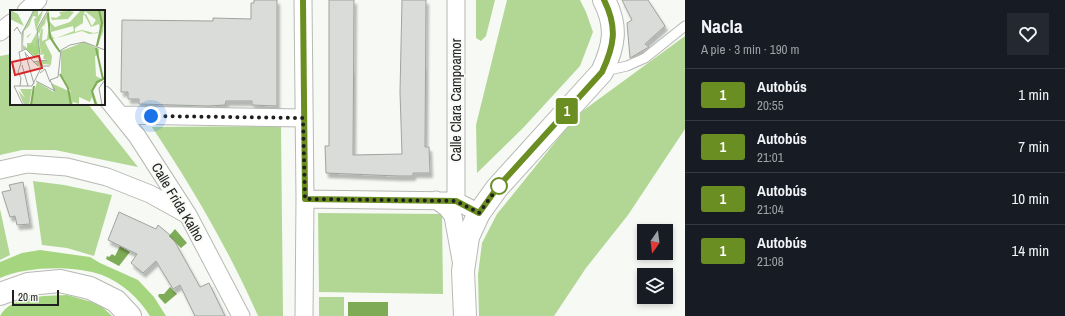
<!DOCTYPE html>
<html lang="es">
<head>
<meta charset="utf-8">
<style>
  body { margin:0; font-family:"Archivo Narrow",sans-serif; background:#242831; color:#f1f3f6; height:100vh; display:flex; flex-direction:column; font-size:15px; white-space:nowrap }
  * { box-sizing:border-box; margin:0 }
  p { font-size:13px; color:#9ea1a6 }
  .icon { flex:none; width:22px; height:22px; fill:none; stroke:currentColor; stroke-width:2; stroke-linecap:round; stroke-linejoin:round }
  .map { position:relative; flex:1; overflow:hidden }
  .sheet { display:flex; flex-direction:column; background:#171b24; width:380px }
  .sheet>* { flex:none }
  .badge { padding:0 8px; border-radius:3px; font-size:14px; line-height:26px }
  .needle { width:26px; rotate:194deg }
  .buttons { position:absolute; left:637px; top:224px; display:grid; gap:8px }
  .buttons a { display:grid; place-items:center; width:36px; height:36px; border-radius:0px; background:#171b24; box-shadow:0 2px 6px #0003; font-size:20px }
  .scale { position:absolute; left:12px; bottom:10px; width:47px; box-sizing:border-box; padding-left:4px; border:2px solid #20211f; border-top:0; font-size:11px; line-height:14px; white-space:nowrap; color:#20211f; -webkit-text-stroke:3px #f6f9f4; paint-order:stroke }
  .you { position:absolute; width:20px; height:20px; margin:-10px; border:3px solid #fff; border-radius:50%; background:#1a73e8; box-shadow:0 0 0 6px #1a73e833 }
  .map>.badge { position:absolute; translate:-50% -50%; box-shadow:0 0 0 2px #fff }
  .round { display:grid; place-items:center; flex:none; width:42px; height:42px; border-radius:0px; background:#242831 }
  .headline { display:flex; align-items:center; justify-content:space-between; height:68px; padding:0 16px }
  h1 { font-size:19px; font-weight:700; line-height:30px }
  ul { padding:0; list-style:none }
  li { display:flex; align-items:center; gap:12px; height:52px; padding:0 16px; border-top:1px solid #363941 }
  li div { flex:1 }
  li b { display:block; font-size:15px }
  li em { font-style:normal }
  li .badge { min-width:44px; font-weight:700; text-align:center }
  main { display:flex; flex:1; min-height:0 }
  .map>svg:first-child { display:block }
  .green { fill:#b2d795 }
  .forest { fill:#a6d57f }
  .water { fill:#7eab55 }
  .building { fill:#d9dcd8; stroke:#a0a39f; filter:url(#shadow) }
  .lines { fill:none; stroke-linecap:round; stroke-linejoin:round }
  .lane-casing { stroke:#b7b9b5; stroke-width:11 }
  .street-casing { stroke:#b7b9b5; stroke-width:19 }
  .secondary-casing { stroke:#b7b9b5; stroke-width:24 }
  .lane { stroke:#fff; stroke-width:9 }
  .street { stroke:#fff; stroke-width:17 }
  .secondary { stroke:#fff; stroke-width:22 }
  .line-casing { stroke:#fff; stroke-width:9 }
  .line { stroke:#6b8e23; stroke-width:6 }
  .walk { stroke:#20211f; stroke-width:4; stroke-dasharray:0 7.2 }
  .stop-dot { fill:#fff; stroke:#6b8e23; stroke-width:2 }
  .labels { text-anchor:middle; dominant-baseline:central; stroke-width:3.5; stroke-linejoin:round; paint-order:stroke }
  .street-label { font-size:14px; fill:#20211f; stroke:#f6f9f4 }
  .inset-river { fill:none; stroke:#7eab55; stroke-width:2 }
  .inset-road { fill:none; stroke:#a0a39f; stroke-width:1 }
  .view { fill:#d62828; fill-opacity:0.15; stroke:#d62828; stroke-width:2 }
  .inset-edge { fill:none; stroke:#20211f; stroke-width:2 }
</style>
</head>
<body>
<main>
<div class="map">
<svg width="685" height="316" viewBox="0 0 685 316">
  <defs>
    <filter id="shadow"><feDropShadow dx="2.5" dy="4.5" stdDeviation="1" flood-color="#0004"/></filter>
  </defs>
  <rect width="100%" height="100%" fill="#f6f9f4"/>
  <!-- green -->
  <path class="green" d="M476 0H495L486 36 481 41 476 38Z
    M507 0H580L586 12 593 32 580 66 524 127 477 173 476 125Z
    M685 36V129L628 215 586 268 554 316H479L478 275 482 243 497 214 577 115Z
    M11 54V104H88L138 167 55 150H22L0 155V56Z
    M281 126 283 316H258C229 250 192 187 152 127Z
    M33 181 64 185 112 195 94 256 67 248 42 245Z
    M0 209 10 255 0 260Z
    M318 213 442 214 443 294 319 292Z
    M319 297H344V316H319Z"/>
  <!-- forest -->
  <path class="forest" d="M40 250 90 257 100 263 138 280 154 297 166 316H150C139 298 122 283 102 275 75 265 26 266 0 278V262L22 253Z
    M67 295 99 304 112 316H0C12 295 46 296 67 295Z"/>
  <!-- water -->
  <path class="water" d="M175 229 187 243 181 248 169 236Z
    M120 246 130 252 119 266 106 259 107 256 109 257 112 254 115 256Z
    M170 287 177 294 165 304 158 296 159 294H164Z
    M348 302H388V316H348Z"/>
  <!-- building -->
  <path class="building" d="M254 0H277V106L252 105V101H226L225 105 208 106 139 104V99H128V92H121L122 20 213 21V18L251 19V3H254Z
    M329 0H354L353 155 402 154 400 92 402 0H426L425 147H429L430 173H413V176H398L326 173 325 146H329Z
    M622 0H648L665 26 645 44 649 47 630 58 627 23 632 20Z
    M23 182 30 224 17 225 15 216 10 217 2 192 11 190 9 185Z
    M119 212 156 229 158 225 170 235 169 236 175 242 200 287 209 283 225 316H195L180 285 173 289 156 261 143 273 131 263 137 254 108 240Z"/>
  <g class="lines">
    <!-- lane casing -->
    <g class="lane-casing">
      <path id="lane" d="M605 71 627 66 645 58 685 26"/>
    </g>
    <!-- street casing -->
    <g class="street-casing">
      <path id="street" d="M303 0 305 199 304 316
        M26 11 38 0
        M0 32 11 23
        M104 95 137 136 188 215 241 316
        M120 115 303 118
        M0 170 27 164 67 167 107 177 150 194 186 214
        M305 199 456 201 479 213
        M436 200 447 208 453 216 461 260
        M456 201V0"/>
    </g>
    <!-- secondary casing -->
    <g class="secondary-casing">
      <path id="secondary" d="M0 294 28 284 60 281 90 288 116 301 130 316
        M465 316 463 271 468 237 479 213 497 188 602 72C614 46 618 27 604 0"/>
    </g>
    <!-- lane -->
    <use href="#lane" class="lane"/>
    <!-- street -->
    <use href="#street" class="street"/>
    <!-- secondary -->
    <use href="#secondary" class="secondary"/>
  </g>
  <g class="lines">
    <!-- line casing -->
    <g class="line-casing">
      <path id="line" d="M303 0 305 199 456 201 479 213 497 188 602 72C614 46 618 28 604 0"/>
    </g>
    <!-- line -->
    <use href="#line" class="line"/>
    <!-- walk -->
    <path class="walk" d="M151 116 303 118 305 199 456 201 479 213 499 186"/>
  </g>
  <!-- markers -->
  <circle class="stop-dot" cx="499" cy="186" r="8"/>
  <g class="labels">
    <!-- street labels -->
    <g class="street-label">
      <text transform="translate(456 100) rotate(-90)">Calle Clara Campoamor</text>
      <text transform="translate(178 202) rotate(59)">Calle Frida Kalho</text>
    </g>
  </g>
  <!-- overview -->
  <g transform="translate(10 10)">
    <rect width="95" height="95" fill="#f6f9f4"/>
    <path d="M0 0 8 4 14 16 0 9ZM24 0H28V6L33 0 32 5 26 20 24 9 27 7 23 6 19 16 14 21 13 35 17 38V26L22 23 17 28V33H21L27 22 26 36 21 34 20 37 16 39H13L12 23ZM39 0V11L45 17 60 12 71 0H95L93 22 87 37 86 36 90 21 89 14 81 17 74 4H76L82 16 86 10 75 1 73 7V13L65 18V22L72 20 84 23 88 22 89 17 88 23 79 24 72 21 43 29 47 40 40 29 35 32 42 46 41 55 34 54 30 57 25 53 38 49H33L34 44 31 45 29 29 31 20 33 18 32 31 37 29 39 16 36 8 35 14 32 17 29 24 27 20ZM41 16V22L63 16 64 21 44 29 39 20ZM59 1 64 2 58 9 42 10 41 7 46 8 51 5 49 2ZM74 32 89 39V45L85 46 86 66 93 70 88 73 83 81 88 95H85L82 87 80 92 69 87V94L63 92 62 95H20L27 72 44 82 41 73 61 82 51 64V41ZM10 79H22L19 95H14L8 80 15 88Z" fill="#b2d795" fill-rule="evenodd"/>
    <path d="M27 24 30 43 25 47 16 39 22 33 25 36Z" fill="#a6d57f"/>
    <path class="inset-river" d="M38 3 40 27 50 42M87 36 92 13 89 0M86 38 93 69M50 64 58 78 61 95M21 95 24 76M86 95 82 81 87 72 95 68"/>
    <path class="inset-road" d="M4 21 7 17 11 24M12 40V23L24 0M15 42 24 74M16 44 28 56M23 52 37 50M12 55 18 76M30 63 35 59 40 72M26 71 45 81 40 70 48 67 51 40 60 35 74 32 95 40M10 76 11 68 8 62 11 53 9 42 16 39 24 47 30 45 27 19 38 0M13 95 4 76H22L32 56H40M92 95 89 78 95 70"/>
    <path class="view" d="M29 46 32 58 5 65 2 52Z"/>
    <rect width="95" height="95" class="inset-edge"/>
  </g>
</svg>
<div class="buttons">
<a><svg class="needle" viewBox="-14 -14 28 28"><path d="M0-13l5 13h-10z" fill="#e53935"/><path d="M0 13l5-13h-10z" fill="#9ea1a6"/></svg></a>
<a><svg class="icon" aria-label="layers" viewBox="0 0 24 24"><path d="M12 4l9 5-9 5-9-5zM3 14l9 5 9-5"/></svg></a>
</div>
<div class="scale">20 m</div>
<div class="you" style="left:151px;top:116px"></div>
<b class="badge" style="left:567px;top:111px;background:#6b8e23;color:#fff">1</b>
</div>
<section class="sheet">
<div class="headline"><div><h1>Nacla</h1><p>A pie · 3 min · 190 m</p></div><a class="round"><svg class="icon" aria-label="heart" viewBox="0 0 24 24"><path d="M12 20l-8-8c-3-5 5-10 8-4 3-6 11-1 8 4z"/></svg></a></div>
<ul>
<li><span class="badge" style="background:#6b8e23;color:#fff">1</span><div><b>Autobús</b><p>20:55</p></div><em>1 min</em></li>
<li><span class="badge" style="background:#6b8e23;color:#fff">1</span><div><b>Autobús</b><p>21:01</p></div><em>7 min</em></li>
<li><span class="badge" style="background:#6b8e23;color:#fff">1</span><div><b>Autobús</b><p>21:04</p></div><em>10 min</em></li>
<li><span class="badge" style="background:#6b8e23;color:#fff">1</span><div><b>Autobús</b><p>21:08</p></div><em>14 min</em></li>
</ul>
</section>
</main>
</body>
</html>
